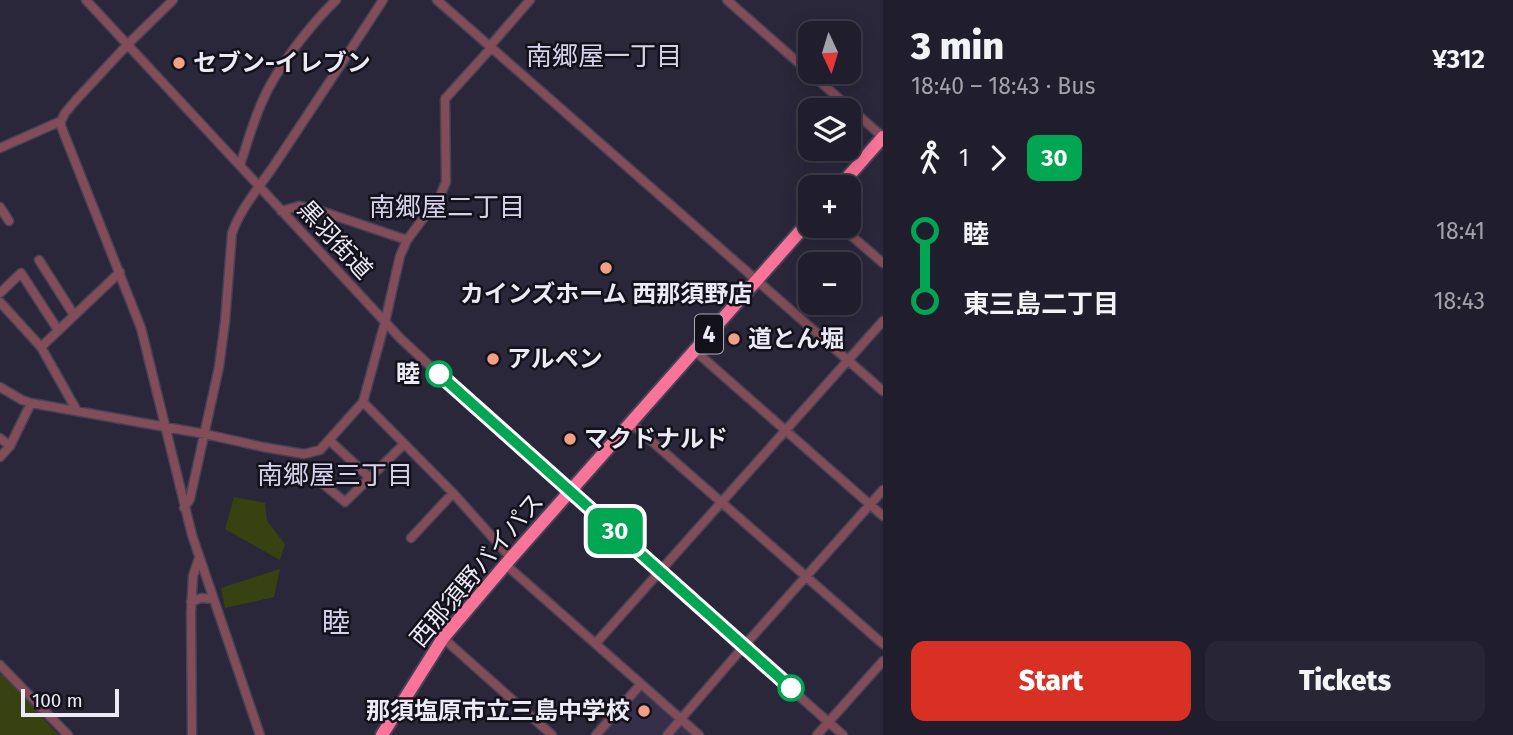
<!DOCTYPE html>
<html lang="en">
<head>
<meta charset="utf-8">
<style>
  body { margin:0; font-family:"Fira Sans","Noto Sans JP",sans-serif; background:#282634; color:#f1f3f6; height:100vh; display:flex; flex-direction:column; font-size:26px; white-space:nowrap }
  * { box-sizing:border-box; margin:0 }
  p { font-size:23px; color:#a2a2a9 }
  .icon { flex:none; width:38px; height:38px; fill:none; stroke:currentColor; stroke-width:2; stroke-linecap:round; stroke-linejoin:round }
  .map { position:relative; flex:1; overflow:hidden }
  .side { display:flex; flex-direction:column; background:#201d2c; width:630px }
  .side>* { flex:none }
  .badge { padding:0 14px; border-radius:10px; font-size:24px; line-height:46px }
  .needle { width:46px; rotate:176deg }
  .tools { position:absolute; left:798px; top:21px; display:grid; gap:14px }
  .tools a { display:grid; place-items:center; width:63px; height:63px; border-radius:14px; background:#201d2c; box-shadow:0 4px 18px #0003,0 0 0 2px #3d3b48; font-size:35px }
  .scale { position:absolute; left:21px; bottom:18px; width:98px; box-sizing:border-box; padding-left:7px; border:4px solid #eceaf7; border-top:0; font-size:19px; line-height:24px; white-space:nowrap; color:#eceaf7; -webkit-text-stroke:5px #13111a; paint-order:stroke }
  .map>.badge { position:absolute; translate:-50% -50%; box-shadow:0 0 0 4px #fff }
  .legs { display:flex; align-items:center; gap:10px; height:77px; padding:0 28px; font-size:23px }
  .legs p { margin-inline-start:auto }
  .head { display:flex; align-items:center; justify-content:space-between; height:119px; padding:0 28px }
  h1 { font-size:38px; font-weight:800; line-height:52px }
  .action { display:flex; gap:14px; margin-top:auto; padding:14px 28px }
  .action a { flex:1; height:80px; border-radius:14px; background:#d93025; color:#fff; font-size:28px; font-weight:800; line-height:80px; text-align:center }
  .action a+a { background:#282634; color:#f1f3f6 }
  ul { padding:0 28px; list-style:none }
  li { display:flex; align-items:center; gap:24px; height:70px; font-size:26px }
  li i { display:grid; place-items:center; width:10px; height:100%; margin:0 9px; background:currentColor }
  li i::after { content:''; width:18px; height:18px; margin:-9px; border:5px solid; border-radius:50%; background:#201d2c }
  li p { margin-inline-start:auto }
  li:first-child i { background:linear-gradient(#0000 50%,currentColor 0) }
  li:last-child i { background:linear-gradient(currentColor 50%,#0000 0) }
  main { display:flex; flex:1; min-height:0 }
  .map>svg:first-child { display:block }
  .built { fill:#352f49 }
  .green { fill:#384110 }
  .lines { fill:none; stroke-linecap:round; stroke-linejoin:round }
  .minor-casing { stroke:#464255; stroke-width:11 }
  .highway-casing { stroke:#464255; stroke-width:16 }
  .minor { stroke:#824c59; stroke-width:8 }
  .highway { stroke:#fa7399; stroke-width:12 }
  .line-1-casing { stroke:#fff; stroke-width:16 }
  .line-1 { stroke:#00a651; stroke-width:10 }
  .poi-dot { fill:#f39f85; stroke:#13111a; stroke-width:2.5 }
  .stop-1-dot { fill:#fff; stroke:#00a651; stroke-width:3.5 }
  .labels { text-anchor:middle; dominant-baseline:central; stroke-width:5; stroke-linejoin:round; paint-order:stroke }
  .shield { fill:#13111a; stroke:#aba9b5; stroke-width:2 }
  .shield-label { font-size:23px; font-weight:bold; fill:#eceaf7 }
  .poi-label { font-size:24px; font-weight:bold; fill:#eceaf7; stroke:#13111a; text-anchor:start }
  .street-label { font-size:24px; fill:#eceaf7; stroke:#13111a }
  .stop-label { font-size:24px; font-weight:bold; fill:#eceaf7; stroke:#13111a; text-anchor:end }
  .neighbourhood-label { font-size:26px; fill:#d6d1ec; stroke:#13111a }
  .quarter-label { font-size:28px; fill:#d6d1ec; stroke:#13111a }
</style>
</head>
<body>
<main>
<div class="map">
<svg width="883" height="735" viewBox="0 0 883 735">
  <rect width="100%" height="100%" fill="#2b273b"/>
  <!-- built -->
  <path class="built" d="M642 688 694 735H600Z"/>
  <!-- green -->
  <path class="green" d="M234 497 265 503 267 521 285 544 280 560 225 529Z
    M280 569 274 597 225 608 221 588Z
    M3 673 53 729 59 735H0V675Z"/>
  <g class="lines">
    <!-- minor casing -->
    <g class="minor-casing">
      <path id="minor" d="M86 0 400 338 474 407 843 735
        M173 0 128 44 76 100 65 113 61 121V126L141 328 192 535 260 735
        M437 0 883 391
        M727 0 883 137
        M490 46 530 0
        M0 148 61 121
        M240 165C247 144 253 122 262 102 276 69 310 25 336 0
        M0 207 9 221
        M281 211 299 206 318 210 407 240
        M840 226 883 263
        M39 260 74 315
        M0 293 21 273 58 330
        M0 302 41 347 77 411
        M41 347 120 272
        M694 350 883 516
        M0 387 22 400 31 403 205 434 263 447 304 454 320 450 363 402 385 322 400 256 407 240 440 196 446 182 445 99 492 47
        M363 402 453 493 511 558
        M631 423 883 644
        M0 438 10 446
        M329 440 370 478
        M0 457 10 446 31 403
        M316 478 345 502 404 444
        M184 508 190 499 219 367 225 322 232 233C241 207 262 184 277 161 313 107 348 54 383 0
        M411 538 453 493
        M506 565 699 735
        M191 602 201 598 213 599
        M443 638 552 735
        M596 643 883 321
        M0 665 68 735
        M192 735 191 612 193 576 199 558
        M596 735 641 684
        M667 735 744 646 883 490
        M817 735 883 661"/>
    </g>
    <!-- highway casing -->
    <g class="highway-casing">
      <path id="highway" d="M839 187 883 137
        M382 735 443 638 511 558 810 220"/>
    </g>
    <!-- minor -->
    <use href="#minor" class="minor"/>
    <!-- highway -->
    <use href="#highway" class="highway"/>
  </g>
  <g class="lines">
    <!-- line-1 casing -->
    <g class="line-1-casing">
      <path id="line-1" d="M439 374 791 688"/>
    </g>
    <!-- line-1 -->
    <use href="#line-1" class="line-1"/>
  </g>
  <!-- markers -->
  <g class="poi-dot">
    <circle cx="179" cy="63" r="7"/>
    <circle cx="606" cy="268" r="7"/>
    <circle cx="734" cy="339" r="7"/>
    <circle cx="493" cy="359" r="7"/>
    <circle cx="570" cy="439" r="7"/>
    <circle cx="644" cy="711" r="7"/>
  </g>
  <g class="stop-1-dot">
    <circle cx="439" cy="374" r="12"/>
    <circle cx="791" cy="688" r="12"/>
  </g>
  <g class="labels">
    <!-- shield labels -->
    <rect class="shield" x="695" y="314.5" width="28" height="39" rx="5"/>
    <g class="shield-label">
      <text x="709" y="334">4</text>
    </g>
    <!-- poi labels -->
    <g class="poi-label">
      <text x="193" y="63">セブン-イレブン</text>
      <text x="606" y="294" text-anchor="middle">カインズホーム 西那須野店</text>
      <text x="748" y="339">道とん堀</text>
      <text x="507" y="359">アルペン</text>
      <text x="584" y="439">マクドナルド</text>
      <text x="630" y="711" text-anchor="end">那須塩原市立三島中学校</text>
    </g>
    <!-- street labels -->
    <g class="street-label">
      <text transform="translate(335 240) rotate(47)">黒羽街道</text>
      <text transform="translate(477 570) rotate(-50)">西那須野バイパス</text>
    </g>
    <!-- stop labels -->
    <g class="stop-label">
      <text x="420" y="374">睦</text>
    </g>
    <!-- neighbourhood labels -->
    <g class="neighbourhood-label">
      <text x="604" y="56">南郷屋一丁目</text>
      <text x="447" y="207">南郷屋二丁目</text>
      <text x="335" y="475">南郷屋三丁目</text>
    </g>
    <!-- quarter labels -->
    <g class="quarter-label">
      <text x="336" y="622">睦</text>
    </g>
  </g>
</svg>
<div class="tools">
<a><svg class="needle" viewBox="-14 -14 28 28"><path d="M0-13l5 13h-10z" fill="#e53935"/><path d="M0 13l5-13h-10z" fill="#a2a2a9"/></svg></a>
<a><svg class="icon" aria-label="layers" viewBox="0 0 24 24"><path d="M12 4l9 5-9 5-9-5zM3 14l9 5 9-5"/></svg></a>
<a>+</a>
<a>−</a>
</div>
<div class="scale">100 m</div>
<b class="badge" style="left:615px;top:531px;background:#00a651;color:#fff">30</b>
</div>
<section class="side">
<div class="head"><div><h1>3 min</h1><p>18:40 – 18:43 · Bus</p></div><b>¥312</b></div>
<div class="legs"><svg class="icon" aria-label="walk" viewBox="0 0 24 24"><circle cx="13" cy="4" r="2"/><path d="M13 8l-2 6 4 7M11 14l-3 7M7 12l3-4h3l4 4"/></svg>1<svg class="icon" aria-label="forward" viewBox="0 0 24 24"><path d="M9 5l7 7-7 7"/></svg><b class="badge" style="background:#00a651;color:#fff">30</b></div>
<ul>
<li><i style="color:#00a651"></i><b>睦</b><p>18:41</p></li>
<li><i style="color:#00a651"></i><b>東三島二丁目</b><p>18:43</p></li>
</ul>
<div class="action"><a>Start</a><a>Tickets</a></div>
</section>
</main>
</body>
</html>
